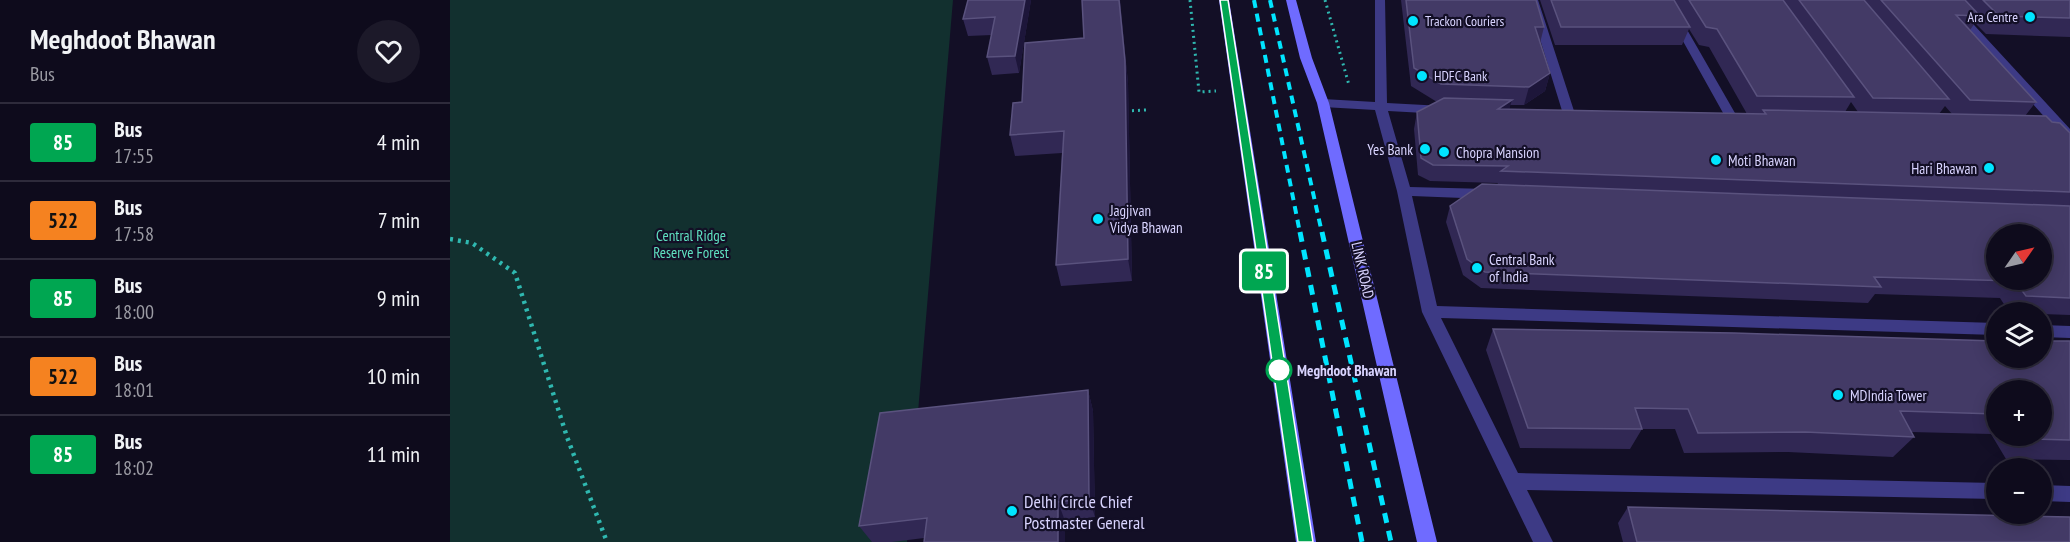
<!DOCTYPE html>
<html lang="en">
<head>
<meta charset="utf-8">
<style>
  body { margin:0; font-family:"PT Sans Narrow",sans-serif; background:#1c1929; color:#f1f3f6; height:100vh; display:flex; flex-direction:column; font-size:22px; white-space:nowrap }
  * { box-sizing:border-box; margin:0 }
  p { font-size:20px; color:#9b9ba3 }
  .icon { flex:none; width:33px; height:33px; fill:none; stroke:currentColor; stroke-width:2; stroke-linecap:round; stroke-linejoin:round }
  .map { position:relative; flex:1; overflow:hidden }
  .details { display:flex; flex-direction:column; background:#0e0b1c; width:450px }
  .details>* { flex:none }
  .badge { padding:0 12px; border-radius:4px; font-size:21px; line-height:39px }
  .needle { width:39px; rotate:56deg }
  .fabs { position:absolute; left:1536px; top:224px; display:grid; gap:12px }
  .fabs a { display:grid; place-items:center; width:66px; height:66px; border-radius:50%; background:#0e0b1c; box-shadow:0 3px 15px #0003,0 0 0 2px #2e2b3b; font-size:30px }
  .map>.badge { position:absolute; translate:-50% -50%; box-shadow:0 0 0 3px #fff }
  .round { display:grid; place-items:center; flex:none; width:63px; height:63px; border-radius:32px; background:#1c1929 }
  .overview { display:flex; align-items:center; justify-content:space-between; height:102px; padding:0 30px }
  h1 { font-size:28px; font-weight:700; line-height:45px }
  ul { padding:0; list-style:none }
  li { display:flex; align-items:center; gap:18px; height:78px; padding:0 30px; border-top:2px solid #2e2b3b }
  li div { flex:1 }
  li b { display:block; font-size:22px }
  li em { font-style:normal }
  li .badge { min-width:66px; font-weight:700; text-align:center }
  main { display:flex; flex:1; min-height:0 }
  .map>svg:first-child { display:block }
  .green { fill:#12302f }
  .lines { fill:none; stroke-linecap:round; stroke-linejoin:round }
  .path-far1 { stroke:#2fb8b0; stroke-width:3; stroke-dasharray:2 4; stroke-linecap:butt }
  .path { stroke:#2fb8b0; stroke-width:4.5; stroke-dasharray:3 5; stroke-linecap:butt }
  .street { fill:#3d3a85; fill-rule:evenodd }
  .secondary { fill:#6f6bff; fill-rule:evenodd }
  .rail-far1 { stroke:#00e5ff; stroke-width:4; stroke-dasharray:8 6; stroke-linecap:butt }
  .rail { stroke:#00e5ff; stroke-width:5; stroke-dasharray:10 8; stroke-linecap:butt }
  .wall { fill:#312854; fill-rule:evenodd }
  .shaded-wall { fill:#1d163a }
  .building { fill:#433a66; stroke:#5a527e; stroke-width:1.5; fill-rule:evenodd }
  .line { fill:#00a651; stroke:#fff; stroke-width:1.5 }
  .poi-dot { fill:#00e5ff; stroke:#130f26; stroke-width:2 }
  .stop-dot { fill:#fff; stroke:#00a651; stroke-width:3 }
  .labels { text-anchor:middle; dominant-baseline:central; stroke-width:4.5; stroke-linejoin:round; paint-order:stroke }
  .far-poi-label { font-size:14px; fill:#d9d4ff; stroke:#130f26; text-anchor:start }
  .poi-label { font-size:15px; fill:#d9d4ff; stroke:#130f26; text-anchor:start }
  .park-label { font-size:15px; fill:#5fe0c0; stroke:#130f26 }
  .street-label { font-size:15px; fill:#d9d4ff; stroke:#130f26 }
  .stop-label { font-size:15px; font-weight:bold; fill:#d9d4ff; stroke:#130f26; text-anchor:start }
  .near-poi-label { font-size:18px; fill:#d9d4ff; stroke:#130f26; text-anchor:start }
</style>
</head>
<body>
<main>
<section class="details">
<div class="overview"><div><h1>Meghdoot Bhawan</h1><p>Bus</p></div><a class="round"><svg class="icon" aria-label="heart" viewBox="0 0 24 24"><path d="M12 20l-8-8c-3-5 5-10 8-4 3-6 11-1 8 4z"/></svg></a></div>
<ul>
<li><span class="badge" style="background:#00a651;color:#fff">85</span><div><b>Bus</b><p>17:55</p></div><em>4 min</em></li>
<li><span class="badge" style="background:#f58220;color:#111">522</span><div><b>Bus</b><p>17:58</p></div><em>7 min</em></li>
<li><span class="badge" style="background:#00a651;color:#fff">85</span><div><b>Bus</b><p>18:00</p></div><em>9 min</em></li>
<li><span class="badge" style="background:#f58220;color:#111">522</span><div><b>Bus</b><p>18:01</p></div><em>10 min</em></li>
<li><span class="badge" style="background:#00a651;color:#fff">85</span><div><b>Bus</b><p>18:02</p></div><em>11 min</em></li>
</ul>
</section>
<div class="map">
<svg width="1620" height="542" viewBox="0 0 1620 542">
  <rect width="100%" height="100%" fill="#130f26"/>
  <!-- green -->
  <path class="green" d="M0 0H503L457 542H0Z"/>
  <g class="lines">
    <!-- path-far1 -->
    <path class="path-far1" d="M740 0 749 92 766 91
      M875 0 899 85
      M676 111 696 110"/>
    <!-- path -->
    <path class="path" d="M0 239 22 243 65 273 117 437 157 542"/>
    <!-- street -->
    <path class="street" d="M925 0H935L937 103 993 106 999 110 993 114 938 111 960 187 1038 189 1045 194 1038 199 962 196 987 306 1546 323V335L991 318 1068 473 1546 483V499L1077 490 1103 542H1083L972 312 947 191 925 110 873 107 867 103 873 99 925 102Z
      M1078 0H1088L1125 114 1123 117 1119 118 1113 114Z
      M1210 0H1220L1289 120 1287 123 1283 124 1277 120Z
      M1490 0H1501L1620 129V141L1615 140Z
      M1592 325 1620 326V338L1592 337Z
      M1592 485 1620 486V502L1592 501Z"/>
    <!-- secondary -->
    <path class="secondary" d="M769 0H779L866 542H846Z
      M836 0H846L862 58 879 103 987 542H967L867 103 850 58Z"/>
    <!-- rail-far1 -->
    <path class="rail-far1" d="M804 0 850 233
      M820 0 872 233"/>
    <!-- rail -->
    <path class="rail" d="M850 232 912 542
      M872 232 941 542"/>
  </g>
  <!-- wall -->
  <path class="wall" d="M581 0 569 73 542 75 537 57 542 35 518 36 513 19Z
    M632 0H670L678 83 682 281 611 286 606 265 612 153 565 156 560 135 572 102 634 38Z
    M951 0H1086L1094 27 1090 43 1100 73 1095 91 1074 105H1060L1059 109 1297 114 1259 47 1249 45 1239 29 1232 45H1105L1090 0H1620V37L1536 34 1525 23 1520 30 1586 102 1575 116 1602 122 1620 133V315L1592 314V312H1559L1550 298 1425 294 1418 303 1031 288 1013 275 996 222 1000 206 1047 185 1048 183 980 181 968 175 964 129 967 112 987 102 961 86ZM1401 102 1408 112H1395ZM1495 106 1502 114H1489Z
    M1043 329 1546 341H1620V460L1556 459 1541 434 1461 432 1464 437 1443 457 1338 452 1234 453 1225 429H1192L1180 449 1070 448 1036 350ZM1546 390 1592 435H1546Z
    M638 390 643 411 645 517 615 521V542H474V538L442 542H422L409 526Z
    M1178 507 1620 542H1173L1168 523Z"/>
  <!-- shaded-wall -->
  <path class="shaded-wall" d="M575 0H581L569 73 565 56Z
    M669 0 678 83 682 281 678 259Z
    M1100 73 1095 91 1074 105 1079 87Z
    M1062 100 1057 117 1048 109Z
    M638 390 643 411 645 517 639 498Z
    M608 502 615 521V542H608Z"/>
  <!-- building -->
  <path class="building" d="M518 0H575L565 56 537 57 545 17 513 19Z
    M632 0H669L675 61 678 259 606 265 614 131 560 135 563 103 572 102 575 43 634 38Z
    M956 0H1086L1094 27H1085L1100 73 1079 87 991 84 964 68Z
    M1101 0H1224L1240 27H1111Z
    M1239 0H1333L1404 97 1307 96 1267 29 1256 27Z
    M1349 0H1414L1499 99 1423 98Z
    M1431 0H1515L1530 16 1506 15 1586 102 1520 100Z
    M1533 0H1620V18L1549 16Z
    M994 98 1062 100 1048 109 1316 114 1313 110 1596 116 1602 122 1610 123 1620 133V192L1051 171 1058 166 983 165 971 158 967 112Z
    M1032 184 1620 206V298L1576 296 1565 281 1424 277 1431 287 1035 272 1017 259 1000 206ZM1546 234H1592V279H1546Z
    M1043 329 1284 333 1546 341V357H1592V341H1620V440L1581 439 1578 435H1592V390H1546V414L1450 411 1464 437 1355 432 1248 433 1238 409 1185 408 1192 429 1078 428Z
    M638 390 639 498 608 502V542H474L477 518 409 526 430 413Z
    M1178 507 1620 517V542H1187Z"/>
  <!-- line -->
  <path class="line" d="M770 0H778L863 542H848Z"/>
  <!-- markers -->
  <g class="poi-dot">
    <circle cx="1580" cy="17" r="6"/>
    <circle cx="963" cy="21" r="6"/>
    <circle cx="972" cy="76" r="6"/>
    <circle cx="975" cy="149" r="6"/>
    <circle cx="994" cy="152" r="6"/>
    <circle cx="1266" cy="160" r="6"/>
    <circle cx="1539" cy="168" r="6"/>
    <circle cx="648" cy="219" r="6"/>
    <circle cx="1027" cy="268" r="6"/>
    <circle cx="1388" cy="395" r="6"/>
    <circle cx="562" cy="511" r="6"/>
  </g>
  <circle class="stop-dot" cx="829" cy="370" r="12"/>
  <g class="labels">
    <!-- far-poi labels -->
    <g class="far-poi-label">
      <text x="1568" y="17" text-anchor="end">Ara Centre</text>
      <text x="975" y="21">Trackon Couriers</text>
      <text x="984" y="76">HDFC Bank</text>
    </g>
    <!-- poi labels -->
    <g class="poi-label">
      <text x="963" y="149" text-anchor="end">Yes Bank</text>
      <text x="1006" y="152">Chopra Mansion</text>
      <text x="1278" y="160">Moti Bhawan</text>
      <text x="1527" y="168" text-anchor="end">Hari Bhawan</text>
      <text x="660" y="210">Jagjivan<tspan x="660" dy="17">Vidya Bhawan</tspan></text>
      <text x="1039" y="259">Central Bank<tspan x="1039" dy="17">of India</tspan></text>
      <text x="1400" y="395">MDIndia Tower</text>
    </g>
    <!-- park labels -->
    <g class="park-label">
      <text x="241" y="235">Central Ridge<tspan x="241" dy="17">Reserve Forest</tspan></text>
    </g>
    <!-- street labels -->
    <g class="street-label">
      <text transform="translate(913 270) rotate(77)">LINK ROAD</text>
    </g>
    <!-- stop labels -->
    <g class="stop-label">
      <text x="847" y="370">Meghdoot Bhawan</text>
    </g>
    <!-- near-poi labels -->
    <g class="near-poi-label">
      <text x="574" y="501">Delhi Circle Chief<tspan x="574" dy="21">Postmaster General</tspan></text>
    </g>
  </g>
</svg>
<div class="fabs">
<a><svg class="needle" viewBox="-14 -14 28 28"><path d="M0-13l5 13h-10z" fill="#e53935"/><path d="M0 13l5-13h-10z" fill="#9b9ba3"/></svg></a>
<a><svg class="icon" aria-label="layers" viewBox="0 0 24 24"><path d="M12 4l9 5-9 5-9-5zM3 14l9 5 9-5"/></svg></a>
<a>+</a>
<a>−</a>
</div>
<b class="badge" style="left:814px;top:271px;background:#00a651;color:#fff">85</b>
</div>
</main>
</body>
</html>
